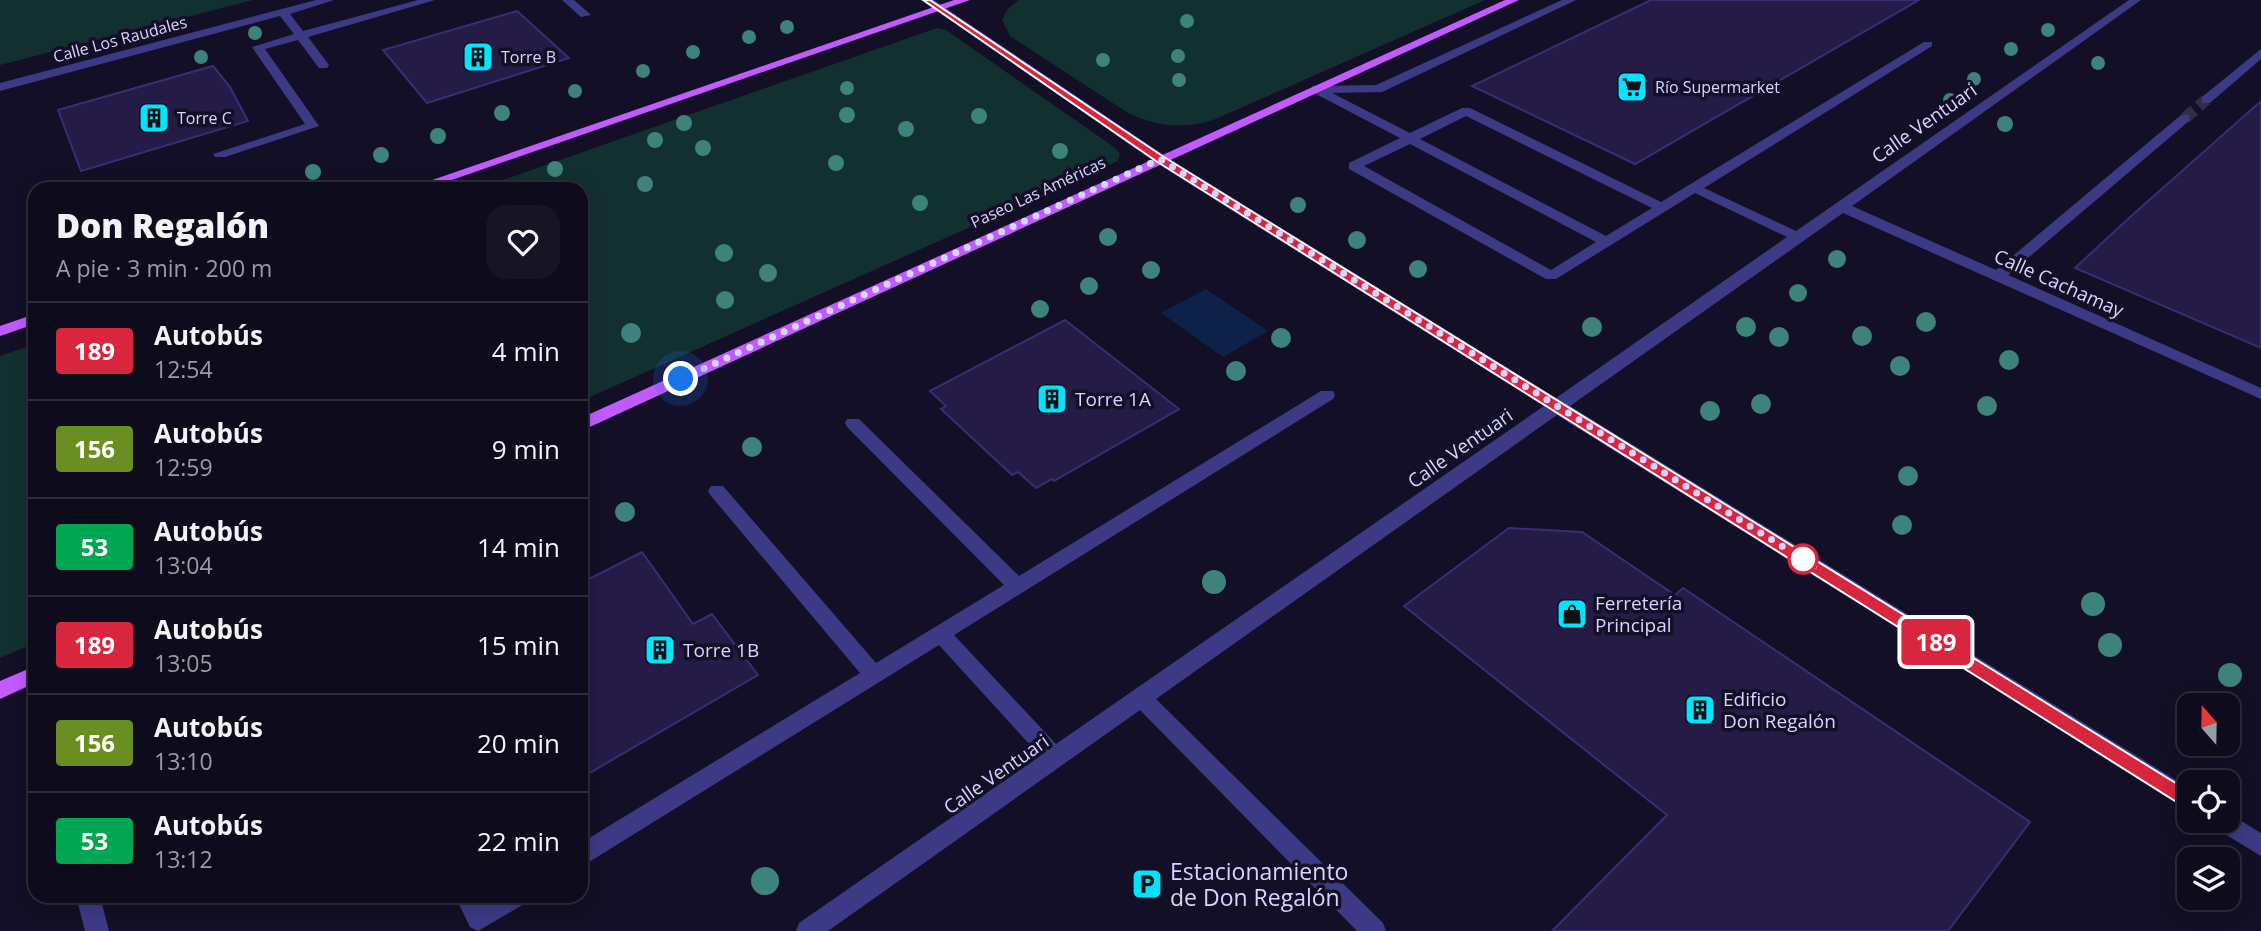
<!DOCTYPE html>
<html lang="es">
<head>
<meta charset="utf-8">
<style>
  body { margin:0; font-family:"Open Sans",sans-serif; background:#171425; color:#f1f3f6; height:100vh; display:flex; flex-direction:column; font-size:26px; white-space:nowrap }
  * { box-sizing:border-box; margin:0 }
  p { font-size:23px; color:#9b9ba3 }
  .icon { flex:none; width:38px; height:38px; fill:none; stroke:currentColor; stroke-width:2; stroke-linecap:round; stroke-linejoin:round }
  .map { position:relative; flex:1; overflow:hidden }
  .sheet { position:absolute; left:28px; top:182px; width:560px; height:721px; display:flex; flex-direction:column; background:#0e0b1c; border-radius:21px; box-shadow:0 4px 18px #0003,0 0 0 2px #2e2b3b }
  .sheet>* { flex:none }
  .badge { padding:0 14px; border-radius:5px; font-size:24px; line-height:46px }
  .needle { width:46px; rotate:340deg }
  .tools { position:absolute; left:2177px; top:693px; display:grid; gap:14px }
  .tools a { display:grid; place-items:center; width:63px; height:63px; border-radius:14px; background:#0e0b1c; box-shadow:0 4px 18px #0003,0 0 0 2px #2e2b3b; font-size:35px }
  .you { position:absolute; width:35px; height:35px; margin:-18px; border:5px solid #fff; border-radius:50%; background:#1a73e8; box-shadow:0 0 0 10px #1a73e833 }
  .map>.badge { position:absolute; translate:-50% -50%; box-shadow:0 0 0 4px #fff }
  .round { display:grid; place-items:center; flex:none; width:74px; height:74px; border-radius:21px; background:#171425 }
  .overview { display:flex; align-items:center; justify-content:space-between; height:119px; padding:0 28px }
  h1 { font-size:33px; font-weight:800; line-height:52px }
  ul { padding:0; list-style:none }
  li { display:flex; align-items:center; gap:21px; height:98px; padding:0 28px; border-top:2px solid #2e2b3b }
  li div { flex:1 }
  li b { display:block; font-size:26px }
  li em { font-style:normal }
  li .badge { min-width:77px; font-weight:700; text-align:center }
  .map>svg:first-child { display:block }
  .green { fill:#12302f }
  .water { fill:#0c2248 }
  .building { fill:#241b47; stroke:#3b2d73; stroke-width:2 }
  .lines { fill:none; stroke-linecap:round; stroke-linejoin:round }
  .minor-tunnel { stroke:#312d47; stroke-width:12; stroke-dasharray:12 6; stroke-linecap:butt }
  .minor { fill:#3d3a85; fill-rule:evenodd }
  .major { fill:#c25bff; fill-rule:evenodd }
  .tree { fill:#3d827b }
  .line { fill:#d7263d; stroke:#fff; stroke-width:2 }
  .walk { stroke:#d9d4ff; stroke-width:7; stroke-dasharray:0 12.6 }
  .stop-dot { fill:#fff; stroke:#d7263d; stroke-width:3.5 }
  .labels { text-anchor:middle; dominant-baseline:central; stroke-width:7; stroke-linejoin:round; paint-order:stroke }
  .far-street-label { font-size:16px; fill:#d9d4ff; stroke:#130f26 }
  .far-poi-label { font-size:16px; fill:#d9d4ff; stroke:#130f26; text-anchor:start }
  .street-label { font-size:19px; fill:#d9d4ff; stroke:#130f26 }
  .poi-label { font-size:19px; fill:#d9d4ff; stroke:#130f26; text-anchor:start }
  .near-poi-label { font-size:23px; fill:#d9d4ff; stroke:#130f26; text-anchor:start }
</style>
</head>
<body>
<div class="map">
<svg width="2261" height="931" viewBox="0 0 2261 931">
  <rect width="100%" height="100%" fill="#130f26"/>
  <!-- green -->
  <path class="green" d="M0 0H253L0 65Z
    M1019 0H1485L1218 118C1189 130 1156 127 1128 113L1010 36 1002 20 1007 10Z
    M937 28 946 30 1114 147 1120 154 1118 161 581 401V189H477Z
    M35 344V643L0 658V356Z"/>
  <!-- water -->
  <path class="water" d="M1206 289 1268 331 1223 357 1161 313Z"/>
  <!-- building -->
  <path class="building" d="M1651 0H1919L1635 164 1472 86Z
    M517 11 569 58 427 103 383 50Z
    M213 66 230 87 248 121 81 171 58 110Z
    M2261 101V348L2075 268 2129 218Z
    M1065 320 1179 409 1054 481 1052 479 1036 488 1018 472 1012 475 941 409 946 406 930 391Z
    M1509 528 1582 532 1675 595 1683 588 2030 822 1948 931H1552L1667 815 1404 606Z
    M642 552 693 624 712 614 758 675 581 778V583Z"/>
  <g class="lines">
    <!-- minor-tunnel -->
    <path class="minor-tunnel" d="M2185 118 2206 100"/>
    <!-- minor -->
    <path class="minor" d="M316 0H334L290 14 303 31 418 0H435L308 37 329 65 327 68H319L298 40 265 49 319 126 225 157H215L213 154 305 124 252 47 294 34 280 16 0 91V83Z
      M562 0H574L591 15 581 17Z
      M922 0H934L1165 156 1556 398 1787 237 1695 193 1556 279H1546L1349 169V163L1400 138 1312 92V86L1376 85 1562 0H1576L1382 92 1332 93 1410 133 1462 108H1470L1661 202 1924 42H1932V46L1704 188 1796 231 2129 0H2141L1852 206 1996 270 2181 115H2189V121L2008 275 2261 388V399L1843 213 1570 406 2189 788V810L1557 415 1156 699 1383 923 1386 931H1357L1140 710 828 931H796L799 923 1040 756 939 645 581 867V843L860 673 711 496 708 491 711 486H723L876 663 1004 585 847 427 845 423 847 419H859L1019 576 1321 391H1333L1335 395 1333 399 954 635 1056 744 1544 406 1155 162ZM1466 116 1652 208 1606 236 1420 139ZM1410 144 1596 242 1551 270 1364 166Z
      M2261 49V59L2210 103H2202V97Z
      M2228 813 2261 833V856L2215 828 2212 821H2228Z
      M76 896H100L109 931H85Z
      M455 896H479L483 903 494 896H528L524 904 478 931 470 927Z"/>
    <!-- major -->
    <path class="major" d="M954 0H970L426 189H406Z
      M1505 0H1519L581 431V418Z
      M35 314V324L0 336V326Z
      M35 666V683L0 699V681Z"/>
  </g>
  <!-- trees -->
  <g class="tree">
    <circle cx="1187" cy="21" r="7"/>
    <circle cx="787" cy="27" r="7"/>
    <circle cx="2048" cy="30" r="7"/>
    <circle cx="255" cy="33" r="7"/>
    <circle cx="749" cy="37" r="7"/>
    <circle cx="2011" cy="49" r="7"/>
    <circle cx="693" cy="52" r="7"/>
    <circle cx="1178" cy="56" r="7"/>
    <circle cx="201" cy="57" r="7"/>
    <circle cx="1103" cy="60" r="7"/>
    <circle cx="2098" cy="63" r="7"/>
    <circle cx="643" cy="71" r="7"/>
    <circle cx="1974" cy="79" r="7"/>
    <circle cx="1179" cy="80" r="7"/>
    <circle cx="847" cy="88" r="7"/>
    <circle cx="575" cy="91" r="7"/>
    <circle cx="1950" cy="100" r="7"/>
    <circle cx="502" cy="113" r="8"/>
    <circle cx="847" cy="115" r="8"/>
    <circle cx="979" cy="116" r="8"/>
    <circle cx="684" cy="123" r="8"/>
    <circle cx="2005" cy="124" r="8"/>
    <circle cx="906" cy="129" r="8"/>
    <circle cx="438" cy="136" r="8"/>
    <circle cx="655" cy="140" r="8"/>
    <circle cx="703" cy="148" r="8"/>
    <circle cx="1060" cy="151" r="8"/>
    <circle cx="381" cy="155" r="8"/>
    <circle cx="836" cy="163" r="8"/>
    <circle cx="555" cy="169" r="8"/>
    <circle cx="313" cy="172" r="8"/>
    <circle cx="645" cy="184" r="8"/>
    <circle cx="920" cy="203" r="8"/>
    <circle cx="1298" cy="205" r="8"/>
    <circle cx="1108" cy="237" r="9"/>
    <circle cx="1357" cy="240" r="9"/>
    <circle cx="724" cy="253" r="9"/>
    <circle cx="1837" cy="259" r="9"/>
    <circle cx="1418" cy="269" r="9"/>
    <circle cx="1151" cy="270" r="9"/>
    <circle cx="768" cy="273" r="9"/>
    <circle cx="1089" cy="286" r="9"/>
    <circle cx="1798" cy="293" r="9"/>
    <circle cx="725" cy="300" r="9"/>
    <circle cx="1040" cy="309" r="9"/>
    <circle cx="1926" cy="322" r="10"/>
    <circle cx="1592" cy="327" r="10"/>
    <circle cx="1746" cy="327" r="10"/>
    <circle cx="631" cy="333" r="10"/>
    <circle cx="1862" cy="336" r="10"/>
    <circle cx="1779" cy="337" r="10"/>
    <circle cx="1281" cy="338" r="10"/>
    <circle cx="2009" cy="360" r="10"/>
    <circle cx="1900" cy="366" r="10"/>
    <circle cx="1236" cy="371" r="10"/>
    <circle cx="1761" cy="404" r="10"/>
    <circle cx="1987" cy="406" r="10"/>
    <circle cx="1710" cy="411" r="10"/>
    <circle cx="752" cy="447" r="10"/>
    <circle cx="1908" cy="476" r="10"/>
    <circle cx="625" cy="512" r="10"/>
    <circle cx="1902" cy="525" r="10"/>
    <circle cx="1214" cy="582" r="12"/>
    <circle cx="2093" cy="604" r="12"/>
    <circle cx="2110" cy="645" r="12"/>
    <circle cx="2230" cy="675" r="12"/>
    <circle cx="765" cy="881" r="14"/>
  </g>
  <!-- line -->
  <path class="line" d="M923 0H930L1164 157 2195 795 2198 800 2195 806 2189 808 2183 806 1156 161Z"/>
  <g class="lines">
    <!-- walk -->
    <path class="walk" d="M681 379 1160 159 1814 566 1803 559"/>
  </g>
  <!-- icons -->
  <defs>
    <g id="building-square" transform="scale(1.575)"><rect x="-9" y="-9" width="18" height="18" rx="4" fill="#00e5ff" stroke="#130f26"/><path d="M-4-6H4V6H1V3H-1V6H-4ZM-2.5-4.3h1.7v1.8h-1.7ZM.8-4.3h1.7v1.8H.8ZM-2.5-1h1.7V.8h-1.7ZM.8-1h1.7V.8H.8Z" fill="#111"/></g>
    <g id="supermarket-square" transform="scale(1.575)"><rect x="-9" y="-9" width="18" height="18" rx="4" fill="#00e5ff" stroke="#130f26"/><path d="M-6-5.5h2.5l.6 2H6L4.5 2H-2.5L-4.4-4H-6ZM-1.5 3.2a1.3 1.3 0 1 0 .1 0ZM3 3.2a1.3 1.3 0 1 0 .1 0Z" fill="#111"/></g>
    <g id="shop-square" transform="scale(1.575)"><rect x="-9" y="-9" width="18" height="18" rx="4" fill="#00e5ff" stroke="#130f26"/><path d="M-5-2.5h2.3a2.7 3.5 0 0 1 5.4 0H5L5.5 6h-11ZM-1.5-2.5h3a1.5 2.3 0 0 0-3 0Z" fill="#111"/></g>
    <g id="parking-square" transform="scale(1.575)"><rect x="-9" y="-9" width="18" height="18" rx="4" fill="#00e5ff" stroke="#130f26"/><path d="M-3.5-5.5H1a3.5 3.5 0 0 1 0 7H-1V5.5H-3.5ZM-1-3.4V-.6H.8a1.4 1.4 0 0 0 0-2.8Z" fill="#111"/></g>
  </defs>
  <g fill-rule="evenodd">
    <use href="#building-square" x="478" y="57"/>
    <use href="#supermarket-square" x="1632" y="87"/>
    <use href="#building-square" x="154" y="118"/>
    <use href="#building-square" x="1052" y="399"/>
    <use href="#shop-square" x="1572" y="614"/>
    <use href="#building-square" x="660" y="650"/>
    <use href="#building-square" x="1700" y="710"/>
    <use href="#parking-square" x="1147" y="884"/>
  </g>
  <!-- markers -->
  <circle class="stop-dot" cx="1803" cy="559" r="14"/>
  <g class="labels">
    <!-- far-street labels -->
    <g class="far-street-label">
      <text transform="translate(120 39) rotate(-15)">Calle Los Raudales</text>
      <text transform="translate(1038 192) rotate(-25)">Paseo Las Américas</text>
    </g>
    <!-- far-poi labels -->
    <g class="far-poi-label">
      <text x="501" y="57">Torre B</text>
      <text x="1655" y="87">Río Supermarket</text>
      <text x="177" y="118">Torre C</text>
    </g>
    <!-- street labels -->
    <g class="street-label">
      <text transform="translate(1924 123) rotate(-35)">Calle Ventuari</text>
      <text transform="translate(2059 283) rotate(24)">Calle Cachamay</text>
      <text transform="translate(1460 448) rotate(-35)">Calle Ventuari</text>
      <text transform="translate(996 774) rotate(-35)">Calle Ventuari</text>
    </g>
    <!-- poi labels -->
    <g class="poi-label">
      <text x="1075" y="399">Torre 1A</text>
      <text x="1595" y="603">Ferretería<tspan x="1595" dy="22">Principal</tspan></text>
      <text x="683" y="650">Torre 1B</text>
      <text x="1723" y="699">Edificio<tspan x="1723" dy="22">Don Regalón</tspan></text>
    </g>
    <!-- near-poi labels -->
    <g class="near-poi-label">
      <text x="1170" y="871">Estacionamiento<tspan x="1170" dy="26">de Don Regalón</tspan></text>
    </g>
  </g>
</svg>
<div class="tools">
<a><svg class="needle" viewBox="-14 -14 28 28"><path d="M0-13l5 13h-10z" fill="#e53935"/><path d="M0 13l5-13h-10z" fill="#9b9ba3"/></svg></a>
<a><svg class="icon" aria-label="locate" viewBox="0 0 24 24"><circle cx="12" cy="12" r="6"/><path d="M12 2v4M12 18v4M2 12h4M18 12h4"/></svg></a>
<a><svg class="icon" aria-label="layers" viewBox="0 0 24 24"><path d="M12 4l9 5-9 5-9-5zM3 14l9 5 9-5"/></svg></a>
</div>
<div class="you" style="left:681px;top:379px"></div>
<b class="badge" style="left:1936px;top:642px;background:#d7263d;color:#fff">189</b>
<section class="sheet">
<div class="overview"><div><h1>Don Regalón</h1><p>A pie · 3 min · 200 m</p></div><a class="round"><svg class="icon" aria-label="heart" viewBox="0 0 24 24"><path d="M12 20l-8-8c-3-5 5-10 8-4 3-6 11-1 8 4z"/></svg></a></div>
<ul>
<li><span class="badge" style="background:#d7263d;color:#fff">189</span><div><b>Autobús</b><p>12:54</p></div><em>4 min</em></li>
<li><span class="badge" style="background:#6b8e23;color:#fff">156</span><div><b>Autobús</b><p>12:59</p></div><em>9 min</em></li>
<li><span class="badge" style="background:#00a651;color:#fff">53</span><div><b>Autobús</b><p>13:04</p></div><em>14 min</em></li>
<li><span class="badge" style="background:#d7263d;color:#fff">189</span><div><b>Autobús</b><p>13:05</p></div><em>15 min</em></li>
<li><span class="badge" style="background:#6b8e23;color:#fff">156</span><div><b>Autobús</b><p>13:10</p></div><em>20 min</em></li>
<li><span class="badge" style="background:#00a651;color:#fff">53</span><div><b>Autobús</b><p>13:12</p></div><em>22 min</em></li>
</ul>
</section>
</div>
</body>
</html>
